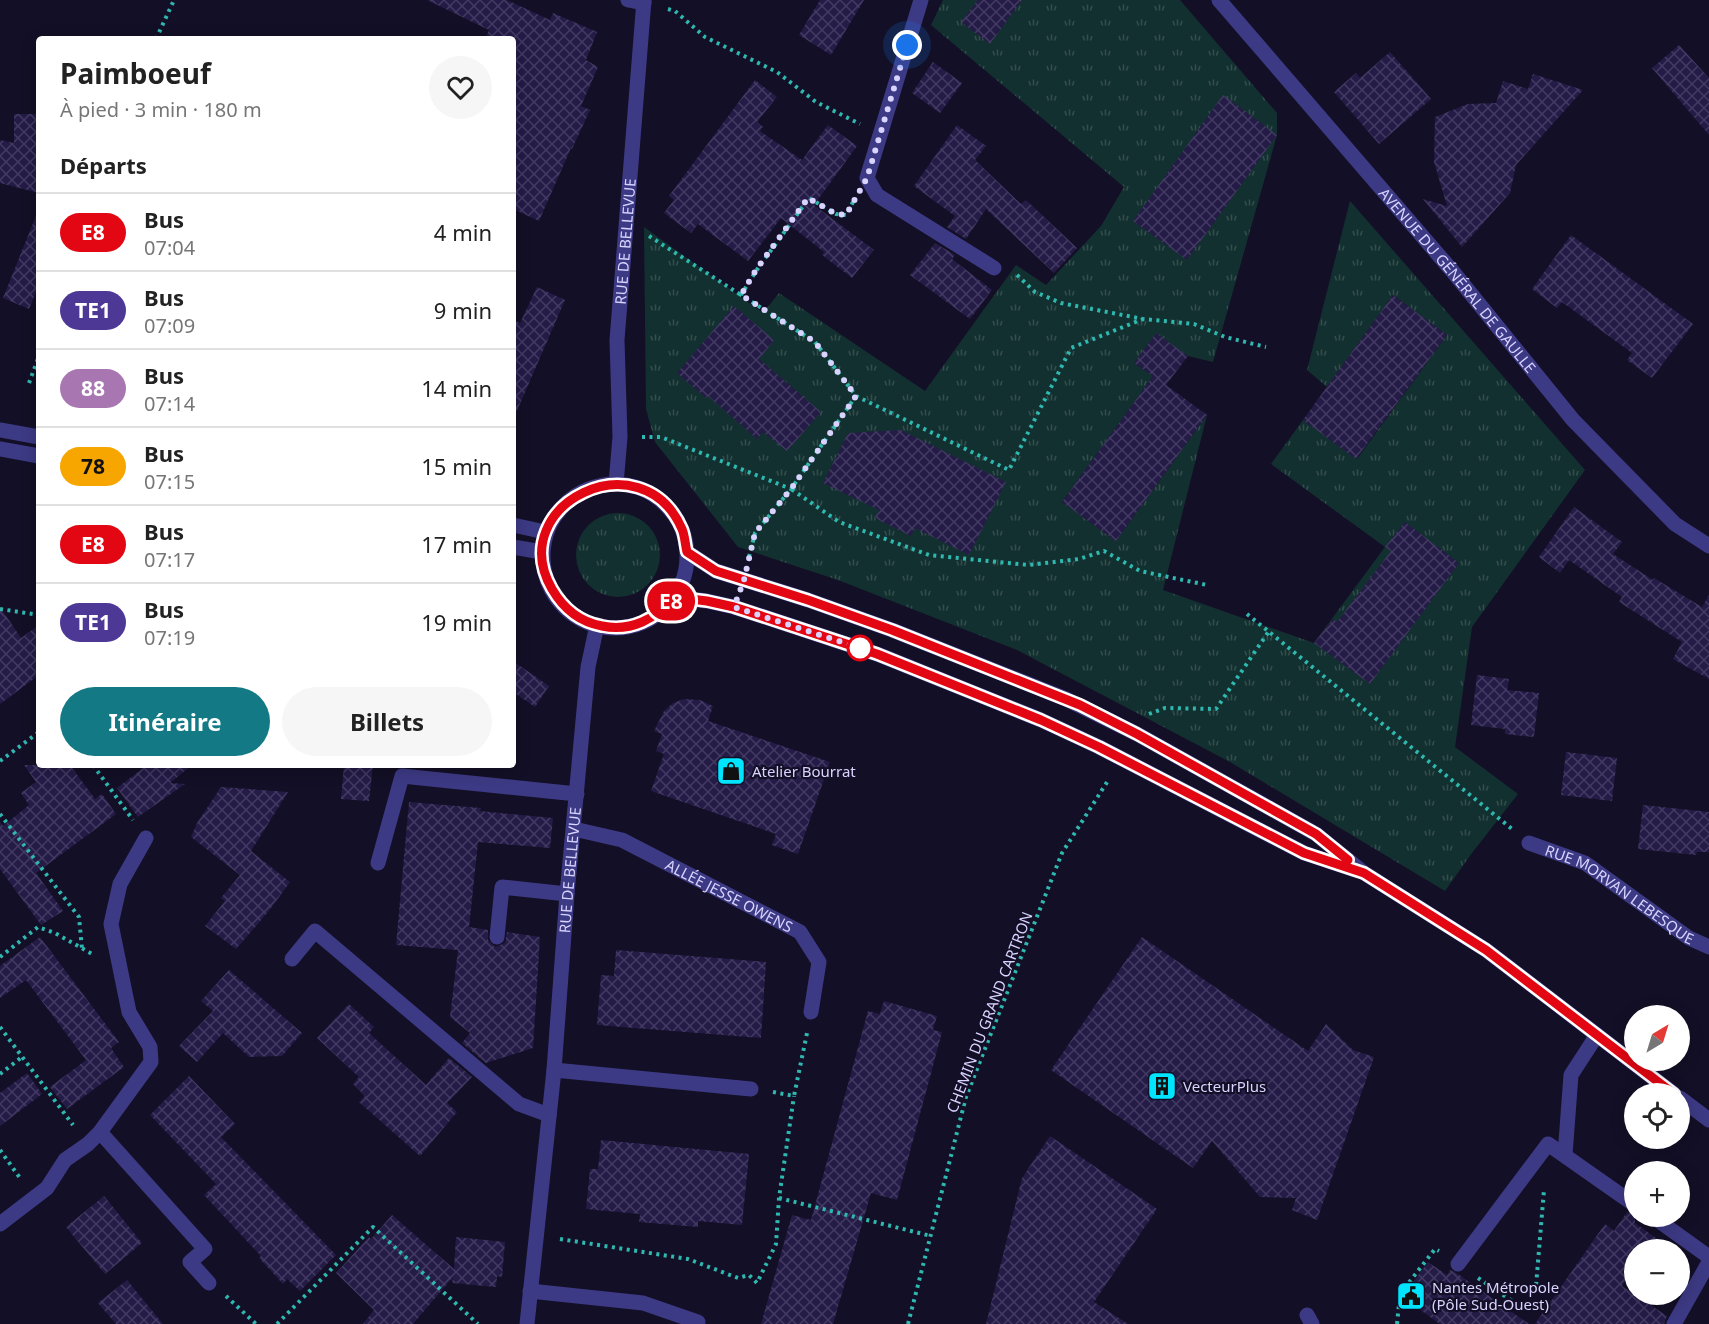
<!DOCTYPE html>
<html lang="fr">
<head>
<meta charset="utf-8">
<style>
  body { margin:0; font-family:"Noto Sans",sans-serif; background:#f6f6f6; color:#222; height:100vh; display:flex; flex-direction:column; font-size:22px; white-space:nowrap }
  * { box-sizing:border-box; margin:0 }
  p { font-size:20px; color:#767676 }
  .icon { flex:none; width:33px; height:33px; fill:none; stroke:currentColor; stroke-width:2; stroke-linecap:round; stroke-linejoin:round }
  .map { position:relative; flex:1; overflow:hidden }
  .side { position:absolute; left:36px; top:36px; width:480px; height:732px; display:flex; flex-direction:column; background:#fff; border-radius:6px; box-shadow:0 3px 15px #0003 }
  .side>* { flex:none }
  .badge { padding:0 12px; border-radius:20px; font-size:21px; line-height:39px }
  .needle { width:39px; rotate:38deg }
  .fabs { position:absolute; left:1624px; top:1005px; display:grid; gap:12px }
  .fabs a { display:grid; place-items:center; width:66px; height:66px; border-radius:50%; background:#fff; box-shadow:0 3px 15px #0003; font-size:30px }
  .you { position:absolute; width:30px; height:30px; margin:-15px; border:4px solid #fff; border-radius:50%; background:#1a73e8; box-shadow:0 0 0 9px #1a73e833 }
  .map>.badge { position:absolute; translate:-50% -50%; box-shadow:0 0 0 3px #fff }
  h2 { padding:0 24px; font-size:22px; line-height:54px }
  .round { display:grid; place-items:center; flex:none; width:63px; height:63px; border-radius:32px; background:#f6f6f6 }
  .head { display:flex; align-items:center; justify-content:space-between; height:102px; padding:0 24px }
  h1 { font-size:28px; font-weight:700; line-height:45px }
  .primary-button { display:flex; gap:12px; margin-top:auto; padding:12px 24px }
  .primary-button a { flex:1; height:69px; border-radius:36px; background:#137a85; color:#fff; font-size:24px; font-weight:700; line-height:69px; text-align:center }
  .primary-button a+a { background:#f6f6f6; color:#222 }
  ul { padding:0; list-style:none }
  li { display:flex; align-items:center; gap:18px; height:78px; padding:0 24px; border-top:2px solid #e0e0e0 }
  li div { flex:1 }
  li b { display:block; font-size:22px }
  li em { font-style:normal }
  li .badge { min-width:66px; font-weight:700; text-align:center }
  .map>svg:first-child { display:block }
  .grass { fill:url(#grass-tufts) }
  .building { fill:url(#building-cross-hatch) }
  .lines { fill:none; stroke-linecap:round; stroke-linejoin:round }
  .path { stroke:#2fb8b0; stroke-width:4; stroke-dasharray:3 4.5; stroke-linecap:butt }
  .service { stroke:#3d3a85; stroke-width:15 }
  .minor { stroke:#3d3a85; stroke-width:15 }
  .tertiary { stroke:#3d3a85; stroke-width:15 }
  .line-casing { stroke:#fff; stroke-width:14 }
  .line { stroke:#e30613; stroke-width:9 }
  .walk { stroke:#d9d4ff; stroke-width:6; stroke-dasharray:0 10.8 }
  .stop-dot { fill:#fff; stroke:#e30613; stroke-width:3 }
  .labels { text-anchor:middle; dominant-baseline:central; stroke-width:4.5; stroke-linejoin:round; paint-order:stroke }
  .street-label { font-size:15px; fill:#d9d4ff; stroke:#130f26 }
  .poi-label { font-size:15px; fill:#d9d4ff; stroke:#130f26; text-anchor:start }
</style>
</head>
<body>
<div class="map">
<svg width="1709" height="1324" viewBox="0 0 1709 1324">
  <defs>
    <pattern id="grass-tufts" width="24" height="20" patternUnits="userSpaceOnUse" patternTransform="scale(1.5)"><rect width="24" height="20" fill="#12302f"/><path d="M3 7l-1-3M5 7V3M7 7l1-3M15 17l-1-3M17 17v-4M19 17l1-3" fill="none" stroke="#344d4e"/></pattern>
    <pattern id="building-cross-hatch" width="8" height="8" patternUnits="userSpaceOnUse" patternTransform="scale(1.5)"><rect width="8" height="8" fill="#241b47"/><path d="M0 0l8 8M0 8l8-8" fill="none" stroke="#433b63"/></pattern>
  </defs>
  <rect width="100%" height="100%" fill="#130f26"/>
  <!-- grass -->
  <path class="grass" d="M943 0H1180L1277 113V135L1213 362 1188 356 1134 363 1153 376 1062 502 1116 541 1207 415 1163 590 1314 643 1385 547 1271 464 1303 420 1357 459 1447 335 1393 295 1327 387 1307 370 1350 201 1585 470 1472 627 1455 747 1518 794 1472 853 1445 891 1230 762 1017 650 838 580 738 547 655 442 646 409 644 227 763 313 779 293 925 391 1016 265 1046 285 1101 226 1124 187 931 25Z
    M576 555a42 42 0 1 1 84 0a42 42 0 1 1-84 0Z"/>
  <!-- building -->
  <path class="building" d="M427 0H507L550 20 553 13 597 32 586 60 598 67 581 106 590 110 572 149 571 148 539 221 513 209V39H485L489 30Z
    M820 0H864L831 55 799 35Z
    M978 0H1022L990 44 961 22Z
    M1679 45 1709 78V135L1652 68Z
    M1390 52 1431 99 1379 144 1334 92 1356 73 1360 78Z
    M933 62 962 83 940 113 912 93Z
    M1533 74 1583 90 1516 165 1510 193 1462 247 1423 199 1447 206 1434 162 1435 117 1468 104 1496 103 1503 81 1528 89Z
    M755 80 777 97 757 122 763 127 760 131 802 160 828 125 857 146 814 205 874 250 852 278 822 255 824 252 781 218 748 261 698 224 691 233 664 213 674 200 669 196Z
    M1223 95 1277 135 1187 260 1133 221Z
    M14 114H39V193L0 183V140L14 143Z
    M957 125 986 146 975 160 1021 204 1026 200 1077 248 1054 273 986 209 966 239 947 227 955 216 914 186Z
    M38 211 39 285 29 309 3 298Z
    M1571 235 1693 324 1652 378 1627 360 1632 353 1562 302 1557 308 1532 289Z
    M935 243 955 255 952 259 992 290 970 319 910 275Z
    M537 287 565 300 513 420V320L520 323Z
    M1393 295 1447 335 1356 459 1303 420Z
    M734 306 774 340 759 359 821 412 787 451 763 432 757 439 708 396 706 398 677 373Z
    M1156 333 1188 356 1166 385 1207 415 1116 541 1062 502 1153 376 1134 363Z
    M901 430 1006 482 969 555 915 528 911 536 875 518 879 510 823 483 848 433Z
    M1574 507 1622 542 1613 554 1653 580 1654 578 1702 607 1709 595V679L1673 659 1682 642 1619 602 1622 597 1569 560 1560 573 1539 557Z
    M1405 522 1459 563 1370 684 1314 643 1333 619 1337 622 1391 551 1385 547Z
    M0 607 21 638 39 625V675L0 704Z
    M513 661 549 686 535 707 513 692Z
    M1477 675 1509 679 1507 690 1539 693 1534 737 1505 734V729L1471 725Z
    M684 699 700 700 713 706 708 721 830 762 798 854 772 845 776 834 651 791 664 754 656 751 662 734 654 731 664 711 673 703Z
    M1566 752 1617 758 1612 801 1561 795Z
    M24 765H70L95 799 102 794 116 814 36 873 63 911 41 925 0 869V822L3 826 29 805 21 793 36 782Z
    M147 765H192L170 783 185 784 138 817 117 788Z
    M344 765H373L369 801 341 799Z
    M221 787 288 792 251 851 290 882 268 912 236 949 205 926 225 901 221 898 240 875 191 837 197 823Z
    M409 802 481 808 480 811 553 818 550 848 478 842 469 927 488 930V940L495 947 505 943 507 932 540 937 533 1048 486 1063 462 1043 470 1033 450 1017 458 950 396 945Z
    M1643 805 1709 812V852H1697L1696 855 1638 849Z
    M40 937 119 1042 111 1048 124 1067 67 1109 50 1087 86 1060 26 980 0 998V966Z
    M1142 937 1308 1051 1326 1024 1353 1050 1374 1057 1317 1220 1292 1210 1296 1198 1260 1197 1212 1141 1193 1168 1051 1070Z
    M616 950 766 962 761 1038 597 1025 601 975 614 976Z
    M229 970 302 1033 282 1056 249 1057 223 1033 197 1062 179 1046 213 1011 201 1001Z
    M884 1001 937 1016 933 1030 942 1032 897 1200 871 1193 833 1324H761L792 1215 811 1220 868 1011 880 1014Z
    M349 1004 374 1027 369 1033 426 1085 449 1058 472 1077 447 1103 457 1112 420 1156 359 1102 365 1096 353 1084 359 1077 317 1038Z
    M27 1073 42 1094 0 1126V1093Z
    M189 1076 235 1124 221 1137 336 1255 300 1291 287 1279 283 1284 259 1258 261 1256 204 1195 216 1184 150 1115Z
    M1050 1136 1157 1209 1094 1302 1128 1324H986L1022 1178Z
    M601 1140 749 1154 742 1225 698 1221V1227L639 1222 640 1214 586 1209 590 1169H598Z
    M104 1196 142 1243 105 1274 66 1227Z
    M1627 1212 1635 1215V1223L1673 1250H1635V1268L1622 1286 1667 1316 1664 1324H1535L1605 1224 1614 1231Z
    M392 1215 454 1269 456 1237 505 1242 502 1277 497 1276 496 1287 452 1283 453 1277 413 1324H363L374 1310 336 1273 369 1237 371 1239Z
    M1428 1262 1447 1275 1450 1270 1458 1274 1529 1324H1440L1402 1297Z
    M127 1280 163 1324H116L98 1303Z"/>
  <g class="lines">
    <!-- path -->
    <path class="path" d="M668 9 675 11 705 37 777 72 816 102 860 124
      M156 39 174 0
      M853 202 846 215 836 214 809 198 756 271 741 295 815 342 856 396 1009 470 1071 348 1143 319
      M649 236 741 295
      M1017 275 1035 292 1061 303 1143 319 1194 324 1225 337 1266 347
      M29 383 39 356
      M642 437H661L791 489 856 396
      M749 557 755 533 791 489 839 522 929 555 1029 565 1079 559 1104 551 1140 571 1207 585
      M0 609 39 615
      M1247 614 1512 829
      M1149 714 1165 708 1216 709 1269 631
      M0 761 39 732
      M93 765 133 820
      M0 814 79 917 82 949
      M0 957 38 927 55 933 94 955
      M0 1027 73 1125
      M0 1074 22 1057
      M773 1092 794 1096 807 1033
      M0 1150 20 1178
      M779 1198 931 1236
      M560 1239 688 1259 738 1278 749 1275 757 1283 776 1244 779 1198 794 1096
      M1478 1278 1524 1309 1536 1286 1544 1190
      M226 1296 256 1324
      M277 1324 373 1227 478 1324
      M908 1324 966 1097 1062 853 1109 779
      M1397 1324 1400 1294 1435 1249 1439 1251"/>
    <!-- service -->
    <path class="service" d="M0 449 39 456
      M513 547 542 552
      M497 937 502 887 567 894
      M1565 1155 1571 1075 1597 1035
      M1652 1216 1709 1257
      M1458 1264 1548 1144 1635 1205
      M530 1291 643 1303 698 1322
      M1674 1324 1709 1262"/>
    <!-- minor -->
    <g class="minor">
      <path d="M628 0 644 3"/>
      <path d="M921 0 867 178 877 195 994 268"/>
      <path id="s1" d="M1219 0 1454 273 1573 420 1675 524 1709 546"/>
      <path id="s2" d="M616 484 620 437 617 340 644 0"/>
      <path id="s3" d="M574 829 622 840 800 932 819 962 811 1012"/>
      <path id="s4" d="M1529 843 1585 863 1689 938 1709 947"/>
      <path d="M378 863 402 776 577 794"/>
      <path d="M292 959 315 931 519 1104 549 1115"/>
      <path d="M554 1070 751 1089"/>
      <path d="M100 1132 205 1249 190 1262 209 1283"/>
      <path d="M0 1224 47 1188 65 1160 88 1144 100 1132 151 1062 150 1047 129 1012 111 924 120 884 146 838"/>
      <path d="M1307 1315 1312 1324"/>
    </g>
    <!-- tertiary -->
    <g class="tertiary">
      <path d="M0 430 39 437"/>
      <circle cx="615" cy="556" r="72"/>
      <path d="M513 525 545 532"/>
      <path d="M687 552 716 571 808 600 892 630 1066 699 1137 734 1316 834 1364 873 1486 950 1674 1094"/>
      <path d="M674 597 707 601 734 607 877 654 1041 720 1099 747 1304 853 1355 870"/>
      <path d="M1680 1098 1709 1120"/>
      <path id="s5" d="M527 1324 554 1070 567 894 588 667 597 625"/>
    </g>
  </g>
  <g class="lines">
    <!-- line casing -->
    <g class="line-casing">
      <path id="line" d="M1348 860 1316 834 1137 734 1080 705 892 630 808 600 716 571 687 552C685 544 685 536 682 529 642 437 503 504 552 589 563 608 580 622 602 626 631 632 656 619 674 597L707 601 734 607 877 654 1041 720 1099 747 1304 853 1364 873 1486 950 1674 1094"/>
    </g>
    <!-- line -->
    <use href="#line" class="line"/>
    <!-- walk -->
    <path class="walk" d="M860 648 734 607 744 580 755 533 791 489 856 396 815 342 741 295 756 270 808 198 836 214 846 215 867 178 907 45"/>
  </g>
  <!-- icons -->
  <defs>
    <g id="shop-square" transform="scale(1.5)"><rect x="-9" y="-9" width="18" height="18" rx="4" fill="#00e5ff" stroke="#130f26"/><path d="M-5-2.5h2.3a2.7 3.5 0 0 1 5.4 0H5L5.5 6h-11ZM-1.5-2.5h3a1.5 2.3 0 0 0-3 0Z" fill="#111"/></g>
    <g id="building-square" transform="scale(1.5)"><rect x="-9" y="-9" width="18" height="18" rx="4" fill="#00e5ff" stroke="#130f26"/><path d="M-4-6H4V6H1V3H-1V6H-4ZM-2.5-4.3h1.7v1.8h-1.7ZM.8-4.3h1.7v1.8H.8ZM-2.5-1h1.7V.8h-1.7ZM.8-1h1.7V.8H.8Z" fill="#111"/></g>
    <g id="civic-square" transform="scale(1.5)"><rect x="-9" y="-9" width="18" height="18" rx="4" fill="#00e5ff" stroke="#130f26"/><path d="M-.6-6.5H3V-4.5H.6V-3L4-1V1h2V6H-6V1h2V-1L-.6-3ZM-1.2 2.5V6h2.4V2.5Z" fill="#111"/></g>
  </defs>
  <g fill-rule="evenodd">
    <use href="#shop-square" x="731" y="771"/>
    <use href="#building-square" x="1162" y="1086"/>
    <use href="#civic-square" x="1411" y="1296"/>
  </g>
  <!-- markers -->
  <circle class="stop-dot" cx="860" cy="648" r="12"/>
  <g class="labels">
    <!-- street labels -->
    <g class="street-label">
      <text stroke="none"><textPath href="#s2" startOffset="243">RUE DE BELLEVUE</textPath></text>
      <text stroke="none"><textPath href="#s1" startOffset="368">AVENUE DU GÉNÉRAL DE GAULLE</textPath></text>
      <text stroke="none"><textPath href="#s5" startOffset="456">RUE DE BELLEVUE</textPath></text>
      <text stroke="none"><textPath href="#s3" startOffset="170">ALLÉE JESSE OWENS</textPath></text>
      <text stroke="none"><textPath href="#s4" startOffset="105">RUE MORVAN LEBESQUE</textPath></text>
      <text transform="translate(989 1012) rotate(-69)">CHEMIN DU GRAND CARTRON</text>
    </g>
    <!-- poi labels -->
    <g class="poi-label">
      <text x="752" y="771">Atelier Bourrat</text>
      <text x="1183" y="1086">VecteurPlus</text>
      <text x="1432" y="1287">Nantes Métropole<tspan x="1432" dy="17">(Pôle Sud-Ouest)</tspan></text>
    </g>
  </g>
</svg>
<div class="fabs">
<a><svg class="needle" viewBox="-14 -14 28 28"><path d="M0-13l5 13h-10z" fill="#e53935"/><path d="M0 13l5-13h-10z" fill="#767676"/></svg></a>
<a><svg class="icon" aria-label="locate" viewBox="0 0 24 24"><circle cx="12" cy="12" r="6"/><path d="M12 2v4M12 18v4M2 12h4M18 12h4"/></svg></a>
<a>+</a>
<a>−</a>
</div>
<div class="you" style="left:907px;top:45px"></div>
<b class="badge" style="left:671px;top:601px;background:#e30613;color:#fff">E8</b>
<section class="side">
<div class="head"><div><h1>Paimboeuf</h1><p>À pied · 3 min · 180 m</p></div><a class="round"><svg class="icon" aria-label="heart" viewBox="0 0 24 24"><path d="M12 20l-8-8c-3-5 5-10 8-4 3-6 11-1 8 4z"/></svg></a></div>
<h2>Départs</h2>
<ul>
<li><span class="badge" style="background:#e30613;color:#fff">E8</span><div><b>Bus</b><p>07:04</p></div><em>4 min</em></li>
<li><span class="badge" style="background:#4e3896;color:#fff">TE1</span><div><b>Bus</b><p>07:09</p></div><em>9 min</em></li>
<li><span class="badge" style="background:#a877b2;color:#fff">88</span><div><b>Bus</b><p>07:14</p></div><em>14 min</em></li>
<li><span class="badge" style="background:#f7a600;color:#111">78</span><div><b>Bus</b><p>07:15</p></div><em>15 min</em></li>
<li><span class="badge" style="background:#e30613;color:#fff">E8</span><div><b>Bus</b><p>07:17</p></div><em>17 min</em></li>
<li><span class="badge" style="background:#4e3896;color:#fff">TE1</span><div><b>Bus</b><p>07:19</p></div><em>19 min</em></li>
</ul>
<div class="primary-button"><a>Itinéraire</a><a>Billets</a></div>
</section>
</div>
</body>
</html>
